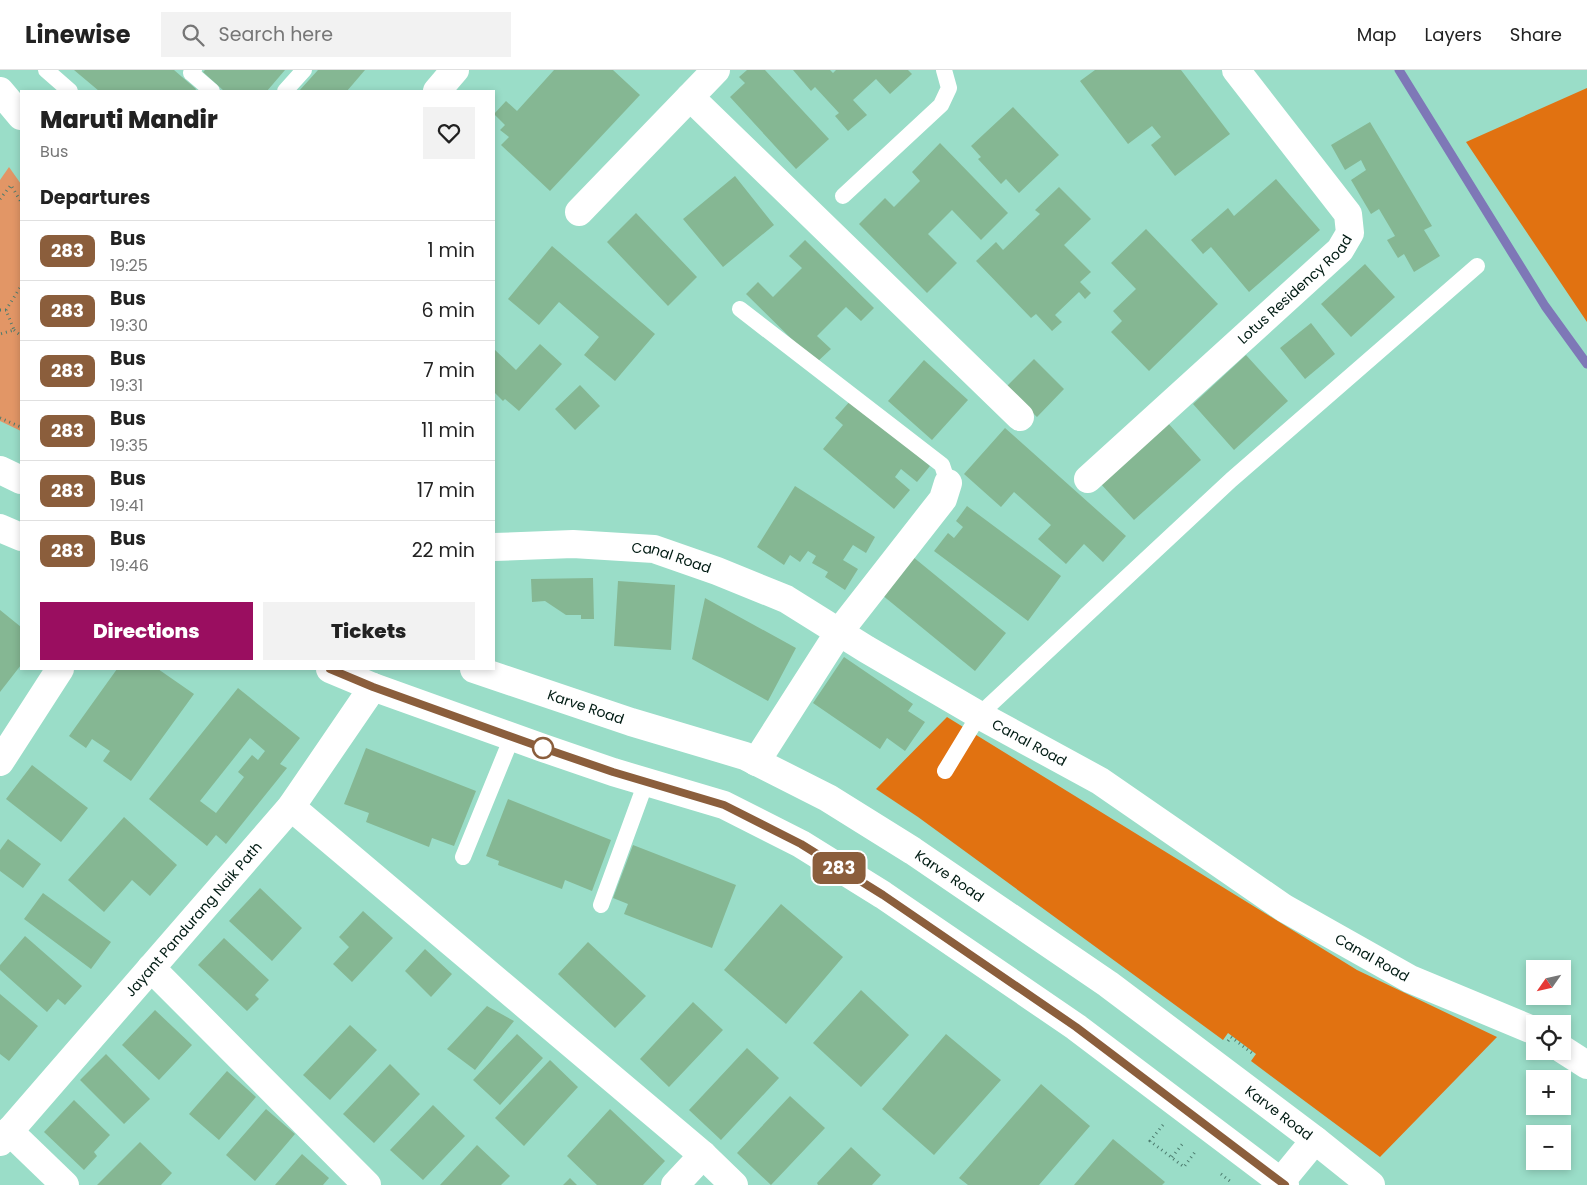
<!DOCTYPE html>
<html lang="en">
<head>
<meta charset="utf-8">
<style>
  body { margin:0; font-family:Poppins,sans-serif; background:#f2f2f2; color:#222; height:100vh; display:flex; flex-direction:column; font-size:19px; white-space:nowrap }
  * { box-sizing:border-box; margin:0 }
  p { font-size:16px; color:#767676 }
  .icon { flex:none; width:28px; height:28px; fill:none; stroke:currentColor; stroke-width:2; stroke-linecap:round; stroke-linejoin:round }
  .map { position:relative; flex:1; overflow:hidden }
  .panel { position:absolute; left:20px; top:20px; width:475px; height:580px; display:flex; flex-direction:column; background:#fff; border-radius:0px; box-shadow:0 2px 8px #0003 }
  .panel>* { flex:none }
  .badge { padding:0 10px; border-radius:8px; font-size:18px; line-height:32px }
  .needle { width:32px; rotate:236deg }
  .controls { position:absolute; left:1526px; top:890px; display:grid; gap:10px }
  .controls a { display:grid; place-items:center; width:45px; height:45px; border-radius:0px; background:#fff; box-shadow:0 2px 8px #0003; font-size:25px }
  .map>.badge { position:absolute; translate:-50% -50%; box-shadow:0 0 0 2px #fff }
  h2 { padding:0 20px; font-size:19px; line-height:45px }
  .round { display:grid; place-items:center; flex:none; width:52px; height:52px; border-radius:0px; background:#f2f2f2 }
  .headline { display:flex; align-items:center; justify-content:space-between; height:85px; padding:0 20px }
  h1 { font-size:24px; font-weight:800; line-height:38px }
  .button { display:flex; gap:10px; margin-top:auto; padding:10px 20px }
  .button a { flex:1; height:58px; border-radius:0px; background:#9a0e60; color:#fff; font-size:20px; font-weight:800; line-height:58px; text-align:center }
  .button a+a { background:#f2f2f2; color:#222 }
  ul { padding:0; list-style:none }
  li { display:flex; align-items:center; gap:15px; height:60px; padding:0 20px; border-top:1px solid #e0e0e0 }
  li div { flex:1 }
  li b { display:block; font-size:19px }
  li em { font-style:normal }
  li .badge { min-width:55px; font-weight:700; text-align:center }
  header { display:flex; align-items:center; gap:30px; box-sizing:border-box; height:70px; padding:0 25px; background:#fff; border-bottom:1px solid #e0e0e0 }
  header strong { font-size:24px }
  nav { display:flex; gap:28px; margin-inline-start:auto; font-size:18px }
  .search { width:350px; height:45px; background:#f2f2f2; display:flex; align-items:center; gap:12px; box-sizing:border-box; padding:0 18px; border-radius:0px; color:#767676; font-size:19px }
  .map>svg:first-child { display:block }
  .green { fill:#e29666 }
  .forest { fill:#e17211 }
  .lines { fill:none; stroke-linecap:round; stroke-linejoin:round }
  .stream { stroke:#7e78b7; stroke-width:9 }
  .building { fill:#85b793; fill-rule:evenodd }
  .path { stroke:#4c7b6d; stroke-width:3; stroke-dasharray:1 4; stroke-linecap:butt }
  .service { stroke:#fff; stroke-width:16 }
  .minor { stroke:#fff; stroke-width:28 }
  .tertiary { stroke:#fff; stroke-width:28 }
  .primary { stroke:#fff; stroke-width:28 }
  .line-casing { stroke:#fff; stroke-width:11 }
  .line { stroke:#8b5e3c; stroke-width:8 }
  .stop-dot { fill:#fff; stroke:#8b5e3c; stroke-width:2.5 }
  .labels { text-anchor:middle; dominant-baseline:central; stroke-width:4.5; stroke-linejoin:round; paint-order:stroke }
  .street-label { font-size:14px; fill:#001b13; stroke:#9addc8 }
</style>
</head>
<body>
<header>
<strong>Linewise</strong>
<div class="search"><svg class="icon" aria-label="search" viewBox="0 0 24 24"><circle cx="10" cy="10" r="6"/><path d="M15 15l6 6"/></svg>Search here</div>
<nav><a>Map</a><a>Layers</a><a>Share</a></nav>
</header>
<div class="map">
<svg width="1587" height="1115" viewBox="0 0 1587 1115">
  <rect width="100%" height="100%" fill="#9addc8"/>
  <!-- green -->
  <path class="green" d="M9 97 21 114V361L0 351V110Z"/>
  <!-- forest -->
  <path class="forest" d="M1587 18V252L1466 72Z
    M947 647 1357 900 1497 967 1380 1087 1251 991 1256 984 1228 963 1223 970 918 747 876 719Z"/>
  <g class="lines">
    <!-- stream -->
    <path class="stream" d="M1399 0 1545 236 1587 294"/>
  </g>
  <!-- building -->
  <path class="building" d="M74 0H174L196 19 195 21H99Z
    M205 0H285L267 21H224L203 2Z
    M318 0H365L347 21H299Z
    M554 0H613L640 25 550 121 501 75 509 67 500 60 505 55 494 44 506 31 517 41Z
    M747 0H765L829 69 796 99 730 27 745 13 739 7Z
    M793 0H830L833 3 836 0H908L912 4 890 24 876 9 853 30 867 45 848 61 835 46 839 43 815 17 811 21Z
    M1095 0H1181L1230 64 1175 106 1151 75 1161 67 1152 56 1128 74 1080 11Z
    M1013 37 1059 85 1019 123 1006 109 1001 114 978 89 981 87 971 76Z
    M1370 52 1432 156 1424 160 1440 186 1414 202 1404 184 1398 188 1387 170 1395 166 1379 139 1371 144 1351 110 1366 100 1361 90 1345 100 1331 75Z
    M940 73 1008 143 981 170 952 140 928 164 957 193 927 223 859 154 885 128 894 137 920 111 912 102Z
    M735 106 774 155 723 197 683 149Z
    M1276 109 1320 160 1249 222 1211 177 1203 184 1191 170 1228 138 1234 146Z
    M1059 117 1091 149 1064 175 1091 202 1080 212 1091 223 1085 229 1079 222 1055 245 1062 252 1052 261 1036 244 1031 248 976 191 996 172 1003 180 1040 144 1035 140Z
    M636 143 697 207 668 236 607 172Z
    M1146 159 1218 234 1149 301 1111 262 1122 251 1113 241 1136 219 1111 193Z
    M805 170 874 238 861 251 846 237 817 266 831 279 816 293 746 224 758 212 773 227 802 198 789 186Z
    M552 176 655 264 615 311 584 285 599 267 559 232 539 255 508 229Z
    M1365 194 1395 227 1351 267 1321 234Z
    M1311 253 1335 284 1305 309 1280 278Z
    M540 274 562 294 519 341 505 329 503 331 494 322V279L516 300Z
    M1246 285 1288 331 1234 380 1193 334Z
    M1034 289 1064 319 1037 347 1006 317Z
    M924 290 968 330 932 370 888 331Z
    M580 315 600 336 575 360 555 339Z
    M851 330 930 396 917 412 901 399 895 407 910 420 894 439 823 379 843 355 835 348Z
    M1168 353 1201 390 1134 450 1100 413Z
    M1005 358 1126 466 1103 492 1084 474 1066 494 1038 469 1051 455 1014 422 1001 437 964 404Z
    M795 416 875 467 866 483 853 475 843 490 858 499 845 520 825 507 828 502 812 493 816 486 808 481 800 492 790 485 784 495 757 477Z
    M967 436 1061 506 1028 551 934 481 948 463 954 468 963 457 956 451Z
    M907 482 1006 563 975 601 876 520Z
    M593 508 594 549H581V545H566L545 531 532 532 531 509Z
    M618 511 675 515 671 580 614 576Z
    M705 528 796 578 768 631 692 589Z
    M0 540 21 557V595L0 622Z
    M844 587 913 634 908 641 925 652 905 681 887 668 880 679 813 633Z
    M117 599H158L194 624 131 711 103 691 110 681 92 669 86 678 69 666Z
    M238 618 300 668 280 694 287 698 226 774 216 765 207 776 149 729ZM250 668 265 681 258 690 252 685 238 702 244 707 216 743 200 731Z
    M366 678 476 721 454 776 432 768 429 777 366 752 369 743 344 734Z
    M32 695 88 738 61 772 6 729Z
    M508 729 611 770 592 821 565 810 562 819 498 795 499 791 486 786Z
    M124 747 177 795 150 826 132 810 104 842 68 810Z
    M8 769 41 794 23 818 0 801V780Z
    M633 775 736 815 712 878 624 844 628 834 613 828Z
    M260 818 302 858 272 891 229 851Z
    M43 823 111 872 91 899 24 849Z
    M781 834 843 887 786 954 724 900Z
    M363 841 393 868 352 912 333 894 349 877 339 867Z
    M25 866 82 916 65 935 58 929 47 942 0 900V895Z
    M224 868 269 910 255 925 259 929 247 941 198 895Z
    M588 872 646 926 615 958 558 904Z
    M425 879 452 904 431 927 405 901Z
    M861 920 909 965 861 1017 813 973Z
    M0 924 38 956 9 991 0 984Z
    M693 932 723 960 669 1017 640 989Z
    M487 936 514 951 475 1000 447 979Z
    M155 940 192 975 159 1010 122 975Z
    M350 955 377 980 330 1030 303 1005Z
    M517 964 543 988 500 1035 473 1010Z
    M946 964 1001 1010 934 1085 882 1039Z
    M747 978 779 1008 721 1070 689 1040Z
    M106 984 150 1029 124 1054 80 1010Z
    M550 990 578 1017 524 1076 495 1048Z
    M390 994 420 1024 374 1073 343 1044Z
    M227 1001 256 1027 219 1070 189 1044Z
    M1041 1014 1090 1056 1039 1115H968L959 1108Z
    M790 1026 825 1058 771 1115 737 1083Z
    M74 1030 110 1065 94 1082 97 1086 84 1100 44 1062Z
    M433 1035 465 1066 423 1110 390 1080Z
    M266 1039 295 1064 255 1111 226 1085Z
    M610 1039 665 1091 643 1115H597L567 1086Z
    M1113 1069 1165 1112 1162 1115H1074Z
    M140 1072 172 1103 161 1115H97Z
    M477 1075 510 1106 501 1115H440Z
    M851 1077 881 1105 872 1115H818L817 1113Z
    M302 1084 329 1108 323 1115H275Z
    M570 1108 577 1115H563Z"/>
  <g class="lines">
    <!-- path -->
    <path class="path" d="M0 129 11 115 21 132
      M0 240H6L14 260 0 264
      M6 240 21 216
      M14 260 21 266
      M0 348 21 357
      M1228 971 1231 967 1252 983 1250 986
      M1163 1055 1150 1071 1184 1097 1195 1082 1196 1084
      M1172 1087 1184 1072
      M1221 1104 1231 1112"/>
    <!-- service -->
    <path class="service" d="M46 0 70 21
      M194 0 191 3 212 21
      M285 21 304 0
      M843 126 941 35 949 18 944 0
      M740 239 942 395 948 413
      M945 701 979 645 1231 410 1477 196
      M463 787 512 667
      M601 835 646 712"/>
    <!-- minor -->
    <g class="minor">
      <path d="M690 27 1020 347"/>
      <path d="M579 142 716 0"/>
      <path id="s1" d="M1088 409 1340 180 1350 163 1348 144 1236 0"/>
      <path d="M0 692 60 599"/>
      <path d="M756 692 839 562 943 429 948 413"/>
      <path d="M291 737 703 1085 734 1115"/>
      <path d="M151 898 367 1115"/>
      <path d="M9 1061 65 1115"/>
      <path d="M675 1115 703 1085"/>
    </g>
    <!-- tertiary -->
    <g class="tertiary">
      <path d="M0 21 21 46"/>
      <path d="M437 21 455 0"/>
      <path id="s2" d="M494 477 573 474 654 479 717 501 786 529 866 579 979 645 1100 711 1284 838 1410 909 1535 961"/>
      <path d="M1562 979 1587 995"/>
      <path id="s3" d="M0 1072 291 737 373 617"/>
      <path d="M1278 1115 1315 1070"/>
    </g>
    <!-- primary -->
    <g class="primary">
      <path d="M0 400 21 410"/>
      <path d="M0 458 21 467"/>
      <path d="M330 599 373 617 543 678 613 702 724 735 801 774 883 825 1076 957 1285 1115"/>
      <path id="s4" d="M474 599 631 652 745 686 828 728 913 781 1108 914 1315 1070 1371 1115"/>
    </g>
  </g>
  <g class="lines">
    <!-- line casing -->
    <g class="line-casing">
      <path id="line" d="M330 599 373 617 543 678 613 702 724 735 801 774 883 825 1076 957 1285 1115"/>
    </g>
    <!-- line -->
    <use href="#line" class="line"/>
  </g>
  <!-- markers -->
  <circle class="stop-dot" cx="543" cy="678" r="10"/>
  <g class="labels">
    <!-- street labels -->
    <g class="street-label">
      <text stroke="none"><textPath href="#s1" startOffset="281">Lotus Residency Road</textPath></text>
      <text stroke="none"><textPath href="#s2" startOffset="179">Canal Road</textPath></text>
      <text stroke="none"><textPath href="#s4" startOffset="118">Karve Road</textPath></text>
      <text stroke="none"><textPath href="#s2" startOffset="584">Canal Road</textPath></text>
      <text stroke="none"><textPath href="#s4" startOffset="522">Karve Road</textPath></text>
      <text stroke="none"><textPath href="#s3" startOffset="295">Jayant Pandurang Naik Path</textPath></text>
      <text stroke="none"><textPath href="#s2" startOffset="989">Canal Road</textPath></text>
      <text stroke="none"><textPath href="#s4" startOffset="928">Karve Road</textPath></text>
    </g>
  </g>
</svg>
<div class="controls">
<a><svg class="needle" viewBox="-14 -14 28 28"><path d="M0-13l5 13h-10z" fill="#e53935"/><path d="M0 13l5-13h-10z" fill="#767676"/></svg></a>
<a><svg class="icon" aria-label="locate" viewBox="0 0 24 24"><circle cx="12" cy="12" r="6"/><path d="M12 2v4M12 18v4M2 12h4M18 12h4"/></svg></a>
<a>+</a>
<a>−</a>
</div>
<b class="badge" style="left:839px;top:798px;background:#8b5e3c;color:#fff">283</b>
<section class="panel">
<div class="headline"><div><h1>Maruti Mandir</h1><p>Bus</p></div><a class="round"><svg class="icon" aria-label="heart" viewBox="0 0 24 24"><path d="M12 20l-8-8c-3-5 5-10 8-4 3-6 11-1 8 4z"/></svg></a></div>
<h2>Departures</h2>
<ul>
<li><span class="badge" style="background:#8b5e3c;color:#fff">283</span><div><b>Bus</b><p>19:25</p></div><em>1 min</em></li>
<li><span class="badge" style="background:#8b5e3c;color:#fff">283</span><div><b>Bus</b><p>19:30</p></div><em>6 min</em></li>
<li><span class="badge" style="background:#8b5e3c;color:#fff">283</span><div><b>Bus</b><p>19:31</p></div><em>7 min</em></li>
<li><span class="badge" style="background:#8b5e3c;color:#fff">283</span><div><b>Bus</b><p>19:35</p></div><em>11 min</em></li>
<li><span class="badge" style="background:#8b5e3c;color:#fff">283</span><div><b>Bus</b><p>19:41</p></div><em>17 min</em></li>
<li><span class="badge" style="background:#8b5e3c;color:#fff">283</span><div><b>Bus</b><p>19:46</p></div><em>22 min</em></li>
</ul>
<div class="button"><a>Directions</a><a>Tickets</a></div>
</section>
</div>
</body>
</html>
